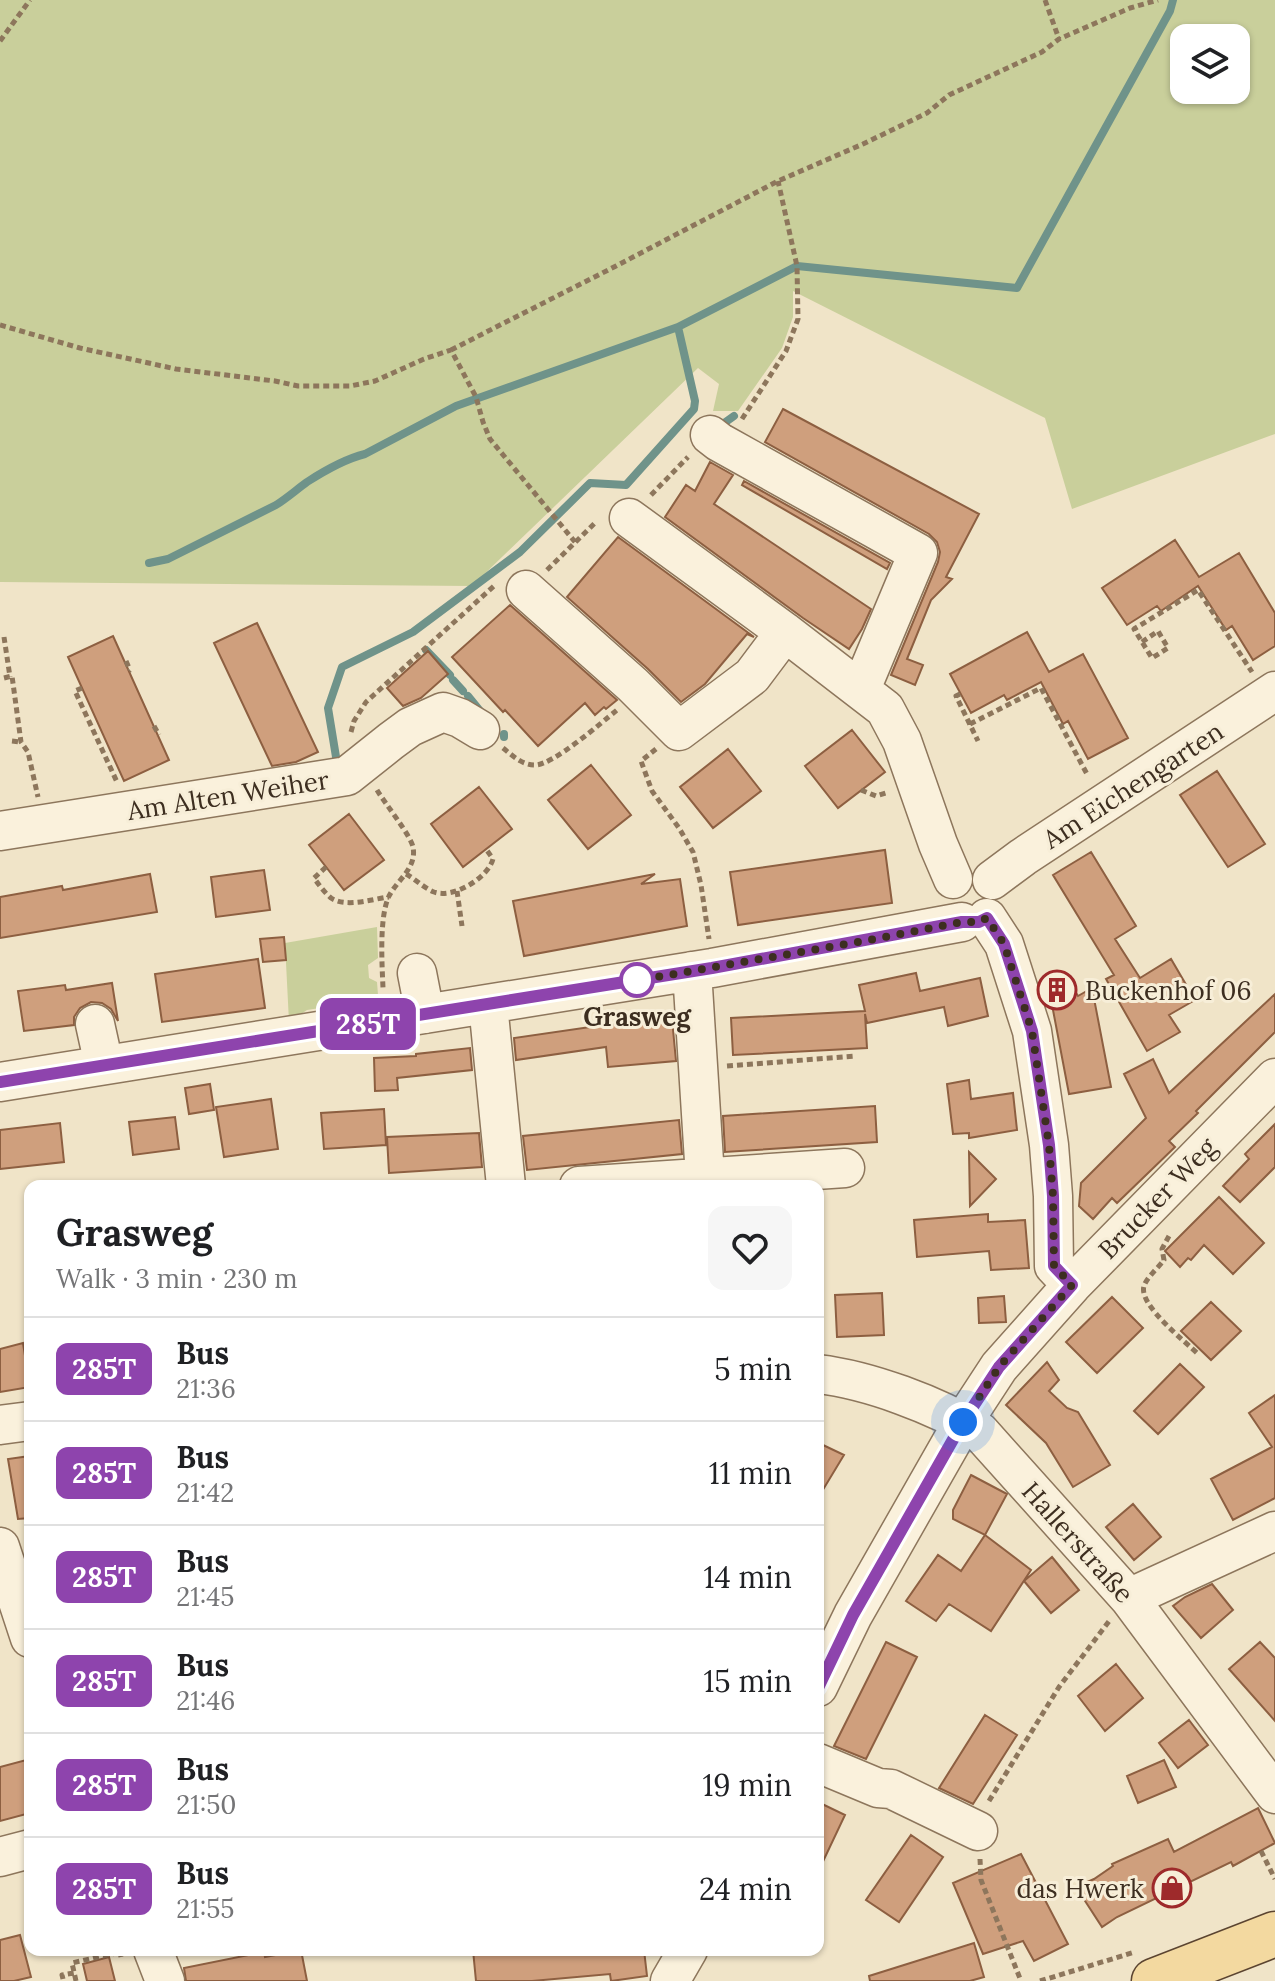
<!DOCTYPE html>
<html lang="en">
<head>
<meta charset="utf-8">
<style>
  body { margin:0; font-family:Lora,serif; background:#f6f6f6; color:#202124; height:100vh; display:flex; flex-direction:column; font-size:30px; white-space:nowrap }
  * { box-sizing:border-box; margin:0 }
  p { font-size:26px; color:#757577 }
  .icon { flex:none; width:44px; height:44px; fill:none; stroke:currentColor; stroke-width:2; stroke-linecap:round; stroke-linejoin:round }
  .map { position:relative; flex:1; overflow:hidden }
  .drawer { position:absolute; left:24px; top:1180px; width:800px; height:776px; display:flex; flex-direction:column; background:#fff; border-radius:16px; box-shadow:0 2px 6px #0004 }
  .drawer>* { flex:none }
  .badge { padding:0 16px; border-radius:12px; font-size:28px; line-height:52px }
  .buttons { position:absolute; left:1170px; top:24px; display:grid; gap:16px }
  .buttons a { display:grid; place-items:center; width:80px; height:80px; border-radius:16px; background:#fff; box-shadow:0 2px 6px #0004; font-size:40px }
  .you { position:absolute; width:40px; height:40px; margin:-20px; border:6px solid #fff; border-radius:50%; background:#1a73e8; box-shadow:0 0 0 12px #1a73e833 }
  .map>.badge { position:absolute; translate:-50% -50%; box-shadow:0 0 0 4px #fff }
  .round { display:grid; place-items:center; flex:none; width:84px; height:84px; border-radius:16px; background:#f6f6f6 }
  .overview { display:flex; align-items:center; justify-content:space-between; height:136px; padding:0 32px }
  h1 { font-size:38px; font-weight:700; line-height:60px }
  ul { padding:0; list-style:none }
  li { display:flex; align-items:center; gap:24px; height:104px; padding:0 32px; border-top:2px solid #e0e0e0 }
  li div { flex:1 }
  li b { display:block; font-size:30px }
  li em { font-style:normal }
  li .badge { min-width:88px; font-weight:700; text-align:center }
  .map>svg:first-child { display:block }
  .green { fill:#c9cf9b; fill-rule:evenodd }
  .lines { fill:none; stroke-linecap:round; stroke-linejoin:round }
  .stream { stroke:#6f938a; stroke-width:8 }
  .building { fill:#cf9f7d; stroke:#8d5f41; stroke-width:2 }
  .minor-casing { stroke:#8d765c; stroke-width:41 }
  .major-casing { stroke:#5b4430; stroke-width:47 }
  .path { stroke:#8d765c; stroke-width:5; stroke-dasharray:6 4; stroke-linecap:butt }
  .minor { stroke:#faf1dc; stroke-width:38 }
  .major { stroke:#f3d9a0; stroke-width:44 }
  .line-casing { stroke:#fff; stroke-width:18 }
  .line { stroke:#8e44ad; stroke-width:12 }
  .walk { stroke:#3d2e20; stroke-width:8; stroke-dasharray:0 14.4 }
  .stop-dot { fill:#fff; stroke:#8e44ad; stroke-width:4 }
  .labels { text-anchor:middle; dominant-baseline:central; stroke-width:6; stroke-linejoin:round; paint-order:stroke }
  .street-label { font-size:26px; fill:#3d2e20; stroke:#f7eed8 }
  .poi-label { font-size:26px; fill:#3d2e20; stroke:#f7eed8; text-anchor:start }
  .stop-label { font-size:26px; font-weight:bold; fill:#3d2e20; stroke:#f7eed8 }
</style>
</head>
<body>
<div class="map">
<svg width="1275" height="1981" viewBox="0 0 1275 1981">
  <rect width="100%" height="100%" fill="#f0e4c8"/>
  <!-- green -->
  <path class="green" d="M0 0H1275V434L1072 509 1045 418 793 291V317L782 348 738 411H713L719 384 698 368 472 586 0 582ZM1184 38H1236V90H1184Z
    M377 927 378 958 368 965 369 978 377 982 378 995 372 1000 307 1010 289 1022 285 943Z"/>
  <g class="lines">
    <!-- stream -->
    <path class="stream" d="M718 425 720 426 734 416
      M149 563 168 559 276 505C287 498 296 490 307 482 324 471 345 459 365 454L456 406 678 327
      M426 650 450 675
      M453 680 463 691
      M468 696 481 712
      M504 737V734
      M337 763 328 708 342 667 413 632 520 552 590 483 626 485 694 409 695 401 678 327 797 266 1017 288 1170 11 1173 0"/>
  </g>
  <!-- building -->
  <path class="building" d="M783 409 979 514 946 577 952 579 931 600 907 659 923 665 915 685 891 675 938 562 940 552 937 542 929 534 765 442Z
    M710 462 733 475 714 504 871 609 862 629 849 649 803 618 665 517 686 485 695 491Z
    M744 481 890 563 887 569 742 485Z
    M618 537 754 637 747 634 705 684 681 702 648 669 567 597Z
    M1175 540 1199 577 1239 553 1275 613V646L1253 660 1232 626 1226 630 1198 586 1161 611 1157 606 1127 625 1102 588Z
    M510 605 617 700 606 709 604 707 595 715 585 703 538 746 505 710 503 712 452 657Z
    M257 623 318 752 296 762 272 766 214 643Z
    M1027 632 1049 672 1083 654 1128 738 1088 759 1068 721 1063 724 1041 682 1007 700 1004 695 971 713 950 674Z
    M113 636 169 760 124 781 68 657Z
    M428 651 448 674 421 698 403 706 387 688Z
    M852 730 885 772 838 808 805 766Z
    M728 749 761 791 713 828 680 787Z
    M591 765 631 815 588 849 548 800Z
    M1217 771 1265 844 1228 867 1180 795Z
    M479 787 512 829 463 867 431 824Z
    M349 814 384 860 344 890 309 845Z
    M885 850 892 903 738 925 730 872Z
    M1091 852 1136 926 1115 939 1140 978 1171 959 1195 1000 1169 1015 1180 1032 1147 1051 1106 979 1114 975 1053 875Z
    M264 870 270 910 216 917 211 877Z
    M150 874 157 912 0 938V897L62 886 63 890Z
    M655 874 641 884 680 879 687 926 524 956 513 901Z
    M284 937 286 960 263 962 260 939Z
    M258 959 265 1008 162 1022 155 974Z
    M916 973 920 991 980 978 988 1016 948 1026 944 1007 867 1023 865 1014 867 1048 733 1055 731 1018 865 1011 859 985Z
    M1064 973 1078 996 1092 988 1111 1087 1069 1094 1053 1010 1044 997 1041 988Z
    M112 983 118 1021 111 1009 102 1003 91 1002 80 1008 74 1017V1025L24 1031 18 991 65 985 66 990Z
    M1275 994V1032L1196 1111 1198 1113 1169 1141 1175 1147 1117 1203 1112 1198 1093 1219 1079 1206 1081 1183 1146 1118 1124 1074 1153 1059 1169 1093Z
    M672 1019 676 1061 608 1067 606 1047 516 1060 514 1038 604 1025Z
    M470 1048 472 1070 397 1078 398 1090 375 1091 374 1058 416 1056V1054Z
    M969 1080 971 1099 1013 1093 1017 1130 969 1138V1133L953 1134 947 1084Z
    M210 1084 214 1110 189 1114 185 1088Z
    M271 1099 278 1149 224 1157 216 1107Z
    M875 1106 877 1142 725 1152 723 1116Z
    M384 1109 386 1145 324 1149 321 1113Z
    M175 1117 179 1149 133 1155 129 1122Z
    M679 1120 682 1154 527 1170 523 1136Z
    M60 1123 64 1162 0 1169V1130Z
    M1275 1124V1167L1240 1202 1223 1186 1249 1159 1245 1154Z
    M479 1133 482 1167 389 1173 387 1137Z
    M969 1152 996 1179 970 1206Z
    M1219 1197 1264 1243 1233 1274 1204 1245 1191 1260 1188 1258 1180 1267 1165 1251Z
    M988 1214V1222L1025 1220 1029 1268 991 1270 989 1251 917 1257 914 1220Z
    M882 1293 884 1335 837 1337 835 1295Z
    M1004 1296 1006 1322 979 1323 978 1298Z
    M1112 1297 1143 1328 1097 1373 1066 1342Z
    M1211 1302 1241 1331 1211 1360 1181 1331Z
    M23 1343 30 1387 0 1392V1349Z
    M1047 1362 1059 1380 1049 1391 1067 1408 1078 1412 1110 1465 1073 1487 1046 1443 1006 1405Z
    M1180 1364 1204 1387 1158 1434 1134 1411Z
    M1275 1395V1498L1233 1520 1211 1479 1272 1447 1249 1413Z
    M823 1445 844 1455 818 1498V1457Z
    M30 1456V1518L18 1519 8 1459Z
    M971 1475 1007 1494 985 1535 953 1519V1510Z
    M1133 1504 1161 1537 1134 1560 1106 1527Z
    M985 1535 1031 1570 991 1631 949 1604 936 1621 906 1601 938 1555 961 1571Z
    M1052 1557 1079 1590 1051 1613 1024 1581Z
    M1212 1584 1233 1610 1201 1638 1173 1606 1185 1597Z
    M886 1642 917 1657 866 1759 834 1746Z
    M1260 1642 1275 1658V1721L1229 1669Z
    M1116 1664 1143 1698 1105 1731 1078 1696Z
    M985 1715 1017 1735 973 1804 939 1788Z
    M1189 1720 1208 1745 1178 1768 1159 1743Z
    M30 1759V1813L0 1821V1767Z
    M1164 1760 1176 1787 1138 1803 1127 1776Z
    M818 1802 845 1815 818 1872Z
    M1258 1808 1275 1843 1233 1866 1231 1862 1117 1917 1102 1927 1076 1887 1094 1879 1113 1866 1112 1864 1168 1839 1174 1852Z
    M911 1835 943 1857 899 1922 866 1900Z
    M1021 1854 1068 1944 1034 1961 1023 1941 983 1954 953 1883Z
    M20 1935 31 1977 14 1981H0V1940Z
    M974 1943 984 1977 970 1981H870L869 1976Z
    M301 1950 307 1981H186L184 1968 264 1952 265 1957Z
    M473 1950H603V1953L644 1950 647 1976 611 1981 610 1974 532 1981H476Z
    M109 1957 115 1981H87L83 1964Z"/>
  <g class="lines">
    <!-- minor casing -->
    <g class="minor-casing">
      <path id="minor" d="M710 435 719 442 918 553 861 689
        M629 518 785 632 885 709 902 741 938 844 953 879
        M526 590 633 685 679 731 752 676 785 632
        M0 831 347 776 391 741 410 727 443 712 460 718 480 730
        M992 880 1023 857 1275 691
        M987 918 1004 944 1032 1031 1049 1145 1053 1196 1054 1266 1072 1285
        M692 971 705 1177
        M417 973 425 1014
        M488 1004 506 1186
        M95 1024 104 1065
        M0 1082 712 968 962 922
        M579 1186 845 1168
        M818 1374C869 1380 936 1405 980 1432L1129 1598 1275 1794
        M0 1425 30 1421
        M0 1547 30 1638
        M1129 1598 1275 1531
        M818 1687 853 1615 963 1422 999 1367 1072 1285 1275 1078
        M818 1763 878 1788 891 1789 978 1831
        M0 1857 30 1849
        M153 1950 165 1981
        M670 1981 688 1950"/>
    </g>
    <!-- major casing -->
    <g class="major-casing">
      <path id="major" d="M1154 1981 1275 1934"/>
    </g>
    <!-- path -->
    <path class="path" d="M1045 0 1059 39
      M0 41 30 0
      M0 325 80 348 176 369 275 381 298 386H350L375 381 424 359 451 350 476 397 483 422 490 439 575 542
      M451 350 616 266 778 181 863 144 927 113 949 95 1042 52 1059 39 1130 8 1158 0
      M742 419 786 351 798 319 797 266 778 181
      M651 495 688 457
      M547 570 597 521
      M4 637 10 677
      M1142 642 1158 631 1168 648 1152 658 1134 629 1198 590 1252 672
      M126 661 130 670 129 671
      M4 678 12 676 21 742 28 752 38 797
      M82 688 75 691 117 782
      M960 694 956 696 978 741
      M970 724 1041 688 1088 776
      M154 726 159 735
      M351 732 354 721 366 702 494 586
      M12 741 21 742
      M503 748C513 756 522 765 535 765 553 765 601 723 617 710
      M656 749 641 761 652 791 679 828 693 852 701 885 709 939
      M377 790C384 802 411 836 413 847 417 868 398 879 389 896 379 917 382 964 383 988
      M861 790 876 796 889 792
      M326 867 314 878C319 885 324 892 331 898 346 908 372 899 389 897
      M406 874C415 879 424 888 434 892 453 899 488 878 493 859L486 849
      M457 891 462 926
      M727 1066 856 1056
      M1169 1236 1162 1249 1164 1260C1159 1267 1147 1277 1144 1286 1138 1305 1186 1342 1199 1355
      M989 1801 1059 1687 1110 1620
      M1261 1851 1275 1879
      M980 1859 981 1880 1021 1981
      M63 1979 62 1975 74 1973
      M76 1981 72 1963 120 1952 121 1957
      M1040 1981 1135 1952"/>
    <!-- minor -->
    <use href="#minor" class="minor"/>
    <!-- major -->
    <use href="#major" class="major"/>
  </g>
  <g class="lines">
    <!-- line casing -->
    <g class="line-casing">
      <path id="line" d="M0 1082 712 968 962 922H979L987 918 1004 944 1032 1031 1049 1145 1053 1196 1054 1266 1072 1285 999 1367 963 1422 853 1615 818 1688"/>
    </g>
    <!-- line -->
    <use href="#line" class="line"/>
    <!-- walk -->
    <path class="walk" d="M637 980 634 981 870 940 962 922H979L987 918 1004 944 1032 1031 1049 1145 1053 1196 1054 1266 1072 1285 999 1367 963 1422"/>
  </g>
  <!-- icons -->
  <defs>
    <g id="building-ring" transform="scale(2)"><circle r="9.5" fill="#f7eed8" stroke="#9e2a2b" stroke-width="1.5"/><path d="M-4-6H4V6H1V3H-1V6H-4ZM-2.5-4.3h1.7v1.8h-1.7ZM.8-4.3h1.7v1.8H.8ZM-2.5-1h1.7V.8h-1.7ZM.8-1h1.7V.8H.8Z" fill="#9e2a2b"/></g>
    <g id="shop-ring" transform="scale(2)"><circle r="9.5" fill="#f7eed8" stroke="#9e2a2b" stroke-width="1.5"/><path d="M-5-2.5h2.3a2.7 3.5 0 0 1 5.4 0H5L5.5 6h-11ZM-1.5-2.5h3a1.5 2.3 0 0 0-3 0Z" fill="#9e2a2b"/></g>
  </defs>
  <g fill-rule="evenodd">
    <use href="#building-ring" x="1057" y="990"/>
    <use href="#shop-ring" x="1172" y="1888"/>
  </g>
  <!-- markers -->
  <circle class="stop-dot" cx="637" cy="980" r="16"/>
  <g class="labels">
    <!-- street labels -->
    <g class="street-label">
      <text transform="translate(1133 785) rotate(-33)">Am Eichengarten</text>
      <text transform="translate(228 795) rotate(-9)">Am Alten Weiher</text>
      <text transform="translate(1157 1198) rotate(-46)">Brucker Weg</text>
      <text transform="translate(1078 1542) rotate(48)">Hallerstraße</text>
    </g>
    <!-- poi labels -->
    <g class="poi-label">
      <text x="1085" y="990">Buckenhof 06</text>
      <text x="1144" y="1888" text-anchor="end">das Hwerk</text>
    </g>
    <!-- stop labels -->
    <g class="stop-label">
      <text x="637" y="1016">Grasweg</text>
    </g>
  </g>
</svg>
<div class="buttons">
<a><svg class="icon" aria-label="layers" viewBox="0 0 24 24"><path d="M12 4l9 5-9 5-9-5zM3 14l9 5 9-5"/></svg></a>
</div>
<div class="you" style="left:963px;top:1422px"></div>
<b class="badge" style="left:368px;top:1024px;background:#8e44ad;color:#fff">285T</b>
<section class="drawer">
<div class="overview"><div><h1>Grasweg</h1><p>Walk · 3 min · 230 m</p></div><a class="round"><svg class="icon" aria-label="heart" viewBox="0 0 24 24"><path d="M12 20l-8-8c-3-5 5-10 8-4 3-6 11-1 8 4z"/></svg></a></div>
<ul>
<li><span class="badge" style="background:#8e44ad;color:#fff">285T</span><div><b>Bus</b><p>21:36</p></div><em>5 min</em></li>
<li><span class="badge" style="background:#8e44ad;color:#fff">285T</span><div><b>Bus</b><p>21:42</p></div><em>11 min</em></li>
<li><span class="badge" style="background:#8e44ad;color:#fff">285T</span><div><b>Bus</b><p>21:45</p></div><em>14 min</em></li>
<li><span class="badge" style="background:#8e44ad;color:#fff">285T</span><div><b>Bus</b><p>21:46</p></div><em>15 min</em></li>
<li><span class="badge" style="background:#8e44ad;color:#fff">285T</span><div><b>Bus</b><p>21:50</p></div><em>19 min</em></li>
<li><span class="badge" style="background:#8e44ad;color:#fff">285T</span><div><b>Bus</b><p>21:55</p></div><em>24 min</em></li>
</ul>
</section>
</div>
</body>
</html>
